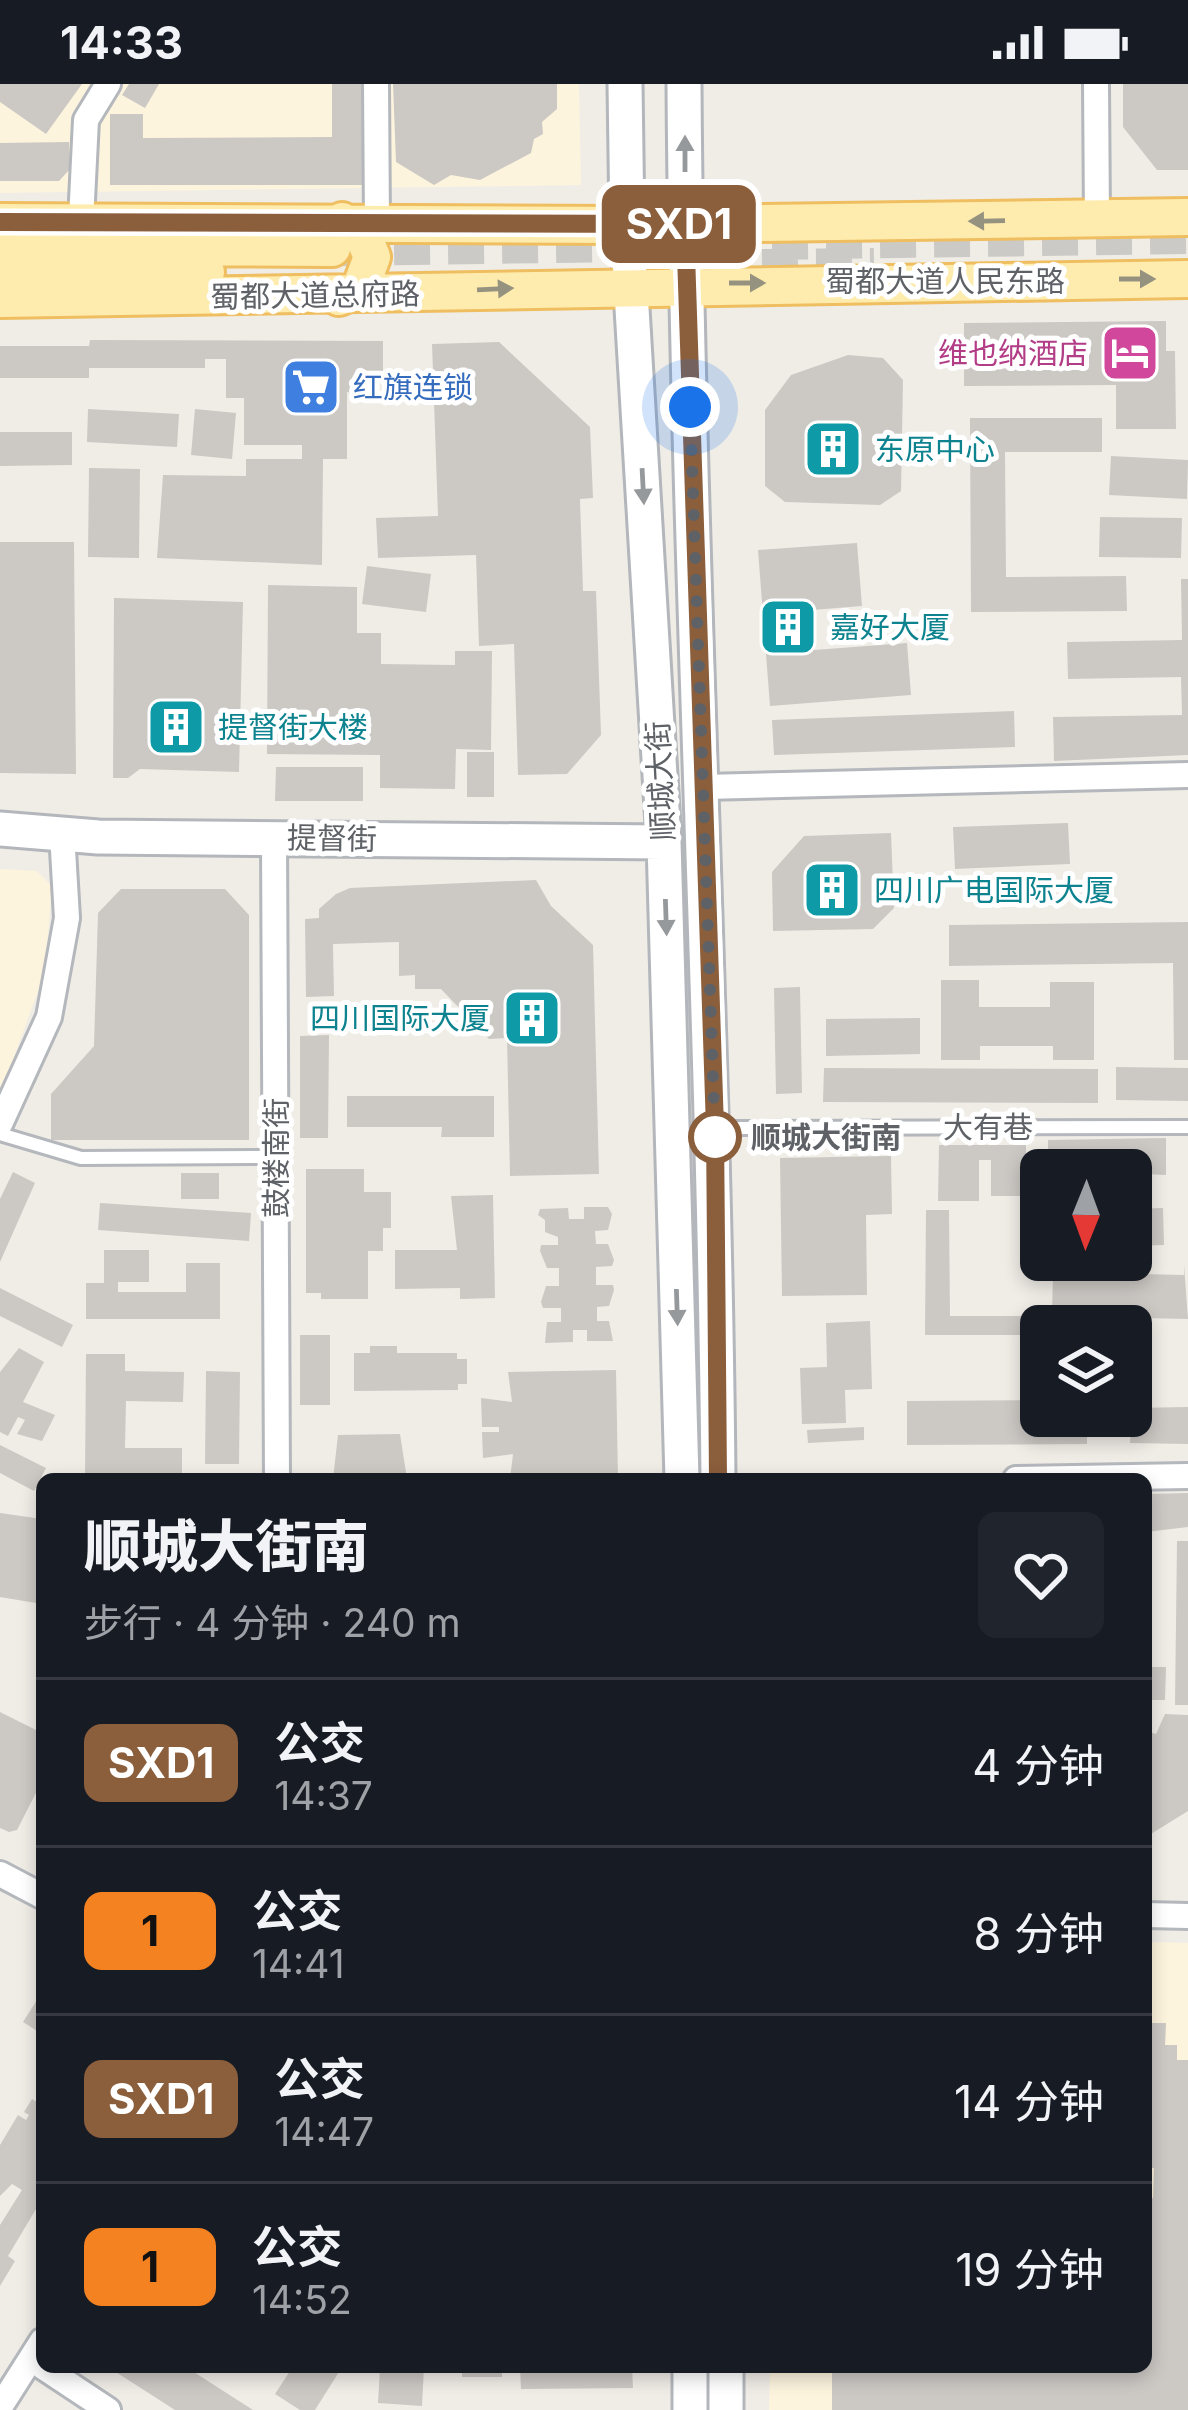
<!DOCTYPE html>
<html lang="zh">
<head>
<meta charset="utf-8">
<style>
  body { margin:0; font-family:Inter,"Noto Sans SC",sans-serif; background:#20242c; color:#f1f3f6; height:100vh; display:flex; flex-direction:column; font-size:45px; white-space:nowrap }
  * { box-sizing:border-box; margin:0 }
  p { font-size:39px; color:#9ea1a6 }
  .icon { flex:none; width:66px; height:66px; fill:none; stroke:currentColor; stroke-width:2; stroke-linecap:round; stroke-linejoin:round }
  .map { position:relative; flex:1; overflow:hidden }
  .drawer { position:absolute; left:36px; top:1389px; width:1116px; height:900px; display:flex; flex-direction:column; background:#171b24; border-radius:18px; box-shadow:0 6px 18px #0003 }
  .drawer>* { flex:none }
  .badge { padding:0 24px; border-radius:18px; font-size:42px; line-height:78px }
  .needle { width:78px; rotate:181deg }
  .controls { position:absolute; left:1020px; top:1065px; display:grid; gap:24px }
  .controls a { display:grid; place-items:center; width:132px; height:132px; border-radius:18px; background:#171b24; box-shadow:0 6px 18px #0003; font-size:60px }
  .you { position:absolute; width:60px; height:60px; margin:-30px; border:9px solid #fff; border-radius:50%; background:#1a73e8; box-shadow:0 0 0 18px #1a73e833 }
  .map>.badge { position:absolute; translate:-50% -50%; box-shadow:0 0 0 6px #fff }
  .round { display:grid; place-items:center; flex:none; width:126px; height:126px; border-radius:18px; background:#20242c }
  .head { display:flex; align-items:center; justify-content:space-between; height:204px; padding:0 48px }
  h1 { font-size:57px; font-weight:800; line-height:90px }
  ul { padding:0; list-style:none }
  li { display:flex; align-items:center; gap:36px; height:168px; padding:0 48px; border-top:3px solid #363941 }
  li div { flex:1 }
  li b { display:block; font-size:45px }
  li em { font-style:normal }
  li .badge { min-width:132px; font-weight:700; text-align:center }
  .status { display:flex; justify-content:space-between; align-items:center; height:84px; padding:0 60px; background:#171b24; direction:ltr }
  .status svg { height:33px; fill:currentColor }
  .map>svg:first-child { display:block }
  .commercial { fill:#fdf4de }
  .building { fill:#ccc8c4 }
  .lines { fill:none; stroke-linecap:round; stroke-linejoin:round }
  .primary-tunnel { stroke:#cccac7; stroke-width:36; stroke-dasharray:36 18; stroke-linecap:butt }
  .lane-casing { stroke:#b4b7bb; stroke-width:18 }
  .street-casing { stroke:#b4b7bb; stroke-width:30 }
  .secondary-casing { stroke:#b3b6bb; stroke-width:39 }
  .primary-casing { stroke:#efbe60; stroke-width:42 }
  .lane { stroke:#fff; stroke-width:12 }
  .street { stroke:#fff; stroke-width:24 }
  .secondary { stroke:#fff; stroke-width:33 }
  .primary { stroke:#feecae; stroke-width:36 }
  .oneway { fill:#96999c }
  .oneway2 { fill:#969280 }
  .line-casing { stroke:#fff; stroke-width:27 }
  .line { stroke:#8b5e3c; stroke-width:18 }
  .walk { stroke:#5e6267; stroke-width:12; stroke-dasharray:0 21.6 }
  .stop-dot { fill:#fff; stroke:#8b5e3c; stroke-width:6 }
  .labels { text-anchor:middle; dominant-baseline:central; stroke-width:10; stroke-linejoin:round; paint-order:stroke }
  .street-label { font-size:30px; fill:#5e6267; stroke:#fff }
  .hotel-label { font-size:30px; fill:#b23c85; stroke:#fff; text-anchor:end }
  .shop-label { font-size:30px; fill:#366cbe; stroke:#fff; text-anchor:start }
  .culture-label { font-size:30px; fill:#0d838f; stroke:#fff; text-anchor:start }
  .stop-label { font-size:30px; font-weight:bold; fill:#5e6267; stroke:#fff; text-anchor:start }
</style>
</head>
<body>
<div class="status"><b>14:33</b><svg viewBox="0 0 49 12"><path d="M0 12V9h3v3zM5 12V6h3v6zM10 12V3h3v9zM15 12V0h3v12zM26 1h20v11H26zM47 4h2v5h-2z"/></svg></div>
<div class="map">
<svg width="1188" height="2326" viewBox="0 0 1188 2326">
  <rect width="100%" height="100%" fill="#f0ede7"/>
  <!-- commercial -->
  <path class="commercial" d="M0 0H579L581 101 0 109Z
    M0 785 37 787 52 802 45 888 0 1011Z
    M1146 1858 1188 1859V2326H769L770 2283H1146Z"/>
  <!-- building -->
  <path class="building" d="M0 0H82L46 50 0 18Z
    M129 0H159L145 24 122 11Z
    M332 0H365V101H110V30H143V54L332 53Z
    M393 0H557V25L542 38 543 50 534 55 531 69 480 96 451 91 434 101 396 78Z
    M1123 0H1188V86H1157L1123 43Z
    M69 58 70 85 59 97H0V59Z
    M1166 237V267H1175L1176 345H1116V301L964 302V239Z
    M90 256 383 257V292H365V309L347 308V375H323L322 481 157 474 163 391 246 392V375H302V361H244V314H226V275H205V284H89V294H0V262H89Z
    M499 258 590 343 593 414 580 415 583 507H596L601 651 567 690 518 691 514 560 479 562 476 471 378 474 376 434 438 432 432 260Z
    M848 271 883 274 903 296 901 407 880 421 785 418 765 402V326L791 291Z
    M88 325 179 330 177 363 87 358Z
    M195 325 236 329 232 375 191 371Z
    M970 334H1102V368H1005L1006 493 1126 492 1127 527 971 528Z
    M0 348H72V381L0 382Z
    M1111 372 1188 376 1187 415 1109 411Z
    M89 384 140 385 139 474 88 473Z
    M1100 433 1182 434 1181 474 1099 473Z
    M0 458H74L76 690 0 689Z
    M857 459 862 522 812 526 814 566 907 559 911 611 770 622 758 466Z
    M367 482 431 490 426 528 362 520Z
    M1181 495H1188V671L1054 677 1053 633 1182 631 1181 593 1068 595 1067 558 1182 556Z
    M268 501 357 503V549H381V580L455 581V567H492L491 666 456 665 455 705 380 704V671L267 670Z
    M114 514 243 518 239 688 140 685 128 694H113Z
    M1014 627 1015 663 774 671 772 636Z
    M467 668H494V713H467Z
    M276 683H363V717H275Z
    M1068 739 1070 780 955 785 953 743Z
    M891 749 894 824 873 845 773 847 772 788 804 752Z
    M536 796 551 822 593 861 599 1090 510 1092 507 954 489 955 441 905H415V891L399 892V858L333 860 334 912 306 913 305 835 319 834V825L336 810 350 804Z
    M121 805H225L249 831V1056H51V1010L94 962 98 829Z
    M1188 838V976H1174L1173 879 949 882V841Z
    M941 896H979V923H1050V898H1094V976H1053V962H980V976H941Z
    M800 903 802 1009 776 1010 774 904Z
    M920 934V970L826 972V935Z
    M329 951 328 1054H300V952Z
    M1116 983 1188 984V1017L1116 1016Z
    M824 984 1098 985V1019L823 1018Z
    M347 1012H494V1053H441L442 1043H347Z
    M1166 1054V1091L1048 1086V1056Z
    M939 1061H1026V1112H991V1076H979V1117H938Z
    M891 1072 892 1130 866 1131 867 1211 782 1212 780 1074Z
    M306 1085H364V1108H391V1144H383V1167H368V1215H321V1209H306Z
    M13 1088 35 1099 0 1178V1115Z
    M181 1089H219V1115H181Z
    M493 1111 495 1214 460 1215V1204L395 1205V1166H457L451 1112Z
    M100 1119 251 1129 249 1157 98 1146Z
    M584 1123H608L612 1130 608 1146 595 1147 596 1160H608L614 1176 612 1182 596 1183V1201H613L614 1206 609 1222 597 1223V1237H609L613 1257H587V1246H573V1258L545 1259 547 1238H561V1224H543L541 1218 546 1202H559V1184H547L540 1167 541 1161H558V1153L545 1148V1136L538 1131 540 1125 568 1124 569 1135H584Z
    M1163 1124 1164 1161 1131 1162V1125Z
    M926 1126H949L950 1232H1032V1251H925Z
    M104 1166H149V1198H118V1208H186V1179H220V1235H86V1199H104Z
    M1184 1181 1188 1235 1052 1232 1053 1188 1184 1191Z
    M0 1204 73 1241 62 1263 0 1232Z
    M870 1237 872 1305 845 1306 846 1339 802 1340 800 1284 827 1283 826 1239Z
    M300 1251H330V1321H300Z
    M370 1262H397V1269H457V1275H467V1300H458V1306L354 1307V1269H370Z
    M19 1264 44 1278 23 1318 55 1331 42 1357 17 1350 25 1336 18 1333 8 1352 0 1348V1288Z
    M86 1270H125V1287L184 1288 183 1318 126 1317 125 1364H182V1393L85 1395Z
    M616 1286 618 1395H510L513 1370 483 1374 482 1348H499V1343H482L481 1314 512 1318 508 1288Z
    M206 1287 240 1288 239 1380H205Z
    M1041 1316V1332H1087V1360L907 1361V1317Z
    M1188 1323V1360L1130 1359 1132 1324Z
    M864 1343V1356L808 1359 807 1346Z
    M400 1350 407 1395H333L338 1351Z
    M0 1361 46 1384 34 1407 0 1389Z
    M1188 1409V1443L1146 1448V1410Z
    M0 1429 42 1435V1520L0 1513Z
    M1177 1457H1188V1621H1175Z
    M1146 1583H1166L1165 1616H1146Z
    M0 1628 42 1649V1697L17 1746 9 1748 0 1744Z
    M1165 1630 1188 1631V1727L1146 1753V1647L1156 1650Z
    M42 1908V1950L23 1938Z
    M1146 1939H1166L1165 1961H1177V1976H1188V2326H832V2283H1146V2184H1152V2170H1146V2114H1153L1154 2084H1146Z
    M42 2010V2115L8 2172 15 2177 0 2202V2141L22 2106 12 2100 0 2112V2061L18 2031 26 2036 29 2031 24 2028 32 2015 37 2018Z
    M108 2283H186L253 2326H175Z
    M284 2283H342L315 2326H300L275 2310 290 2287Z
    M380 2283H424L422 2322 378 2319Z
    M462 2283H502V2293H462Z
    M520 2283H632L633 2304 521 2305Z"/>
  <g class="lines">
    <!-- primary-tunnel -->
    <path class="primary-tunnel" d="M340 164 1188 152
      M654 184 874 182"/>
    <!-- lane casing -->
    <g class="lane-casing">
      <path id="lane" d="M715 1044 1188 1043
        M0 1050 81 1074 274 1073"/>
    </g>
    <!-- street casing -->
    <g class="street-casing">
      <path id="street" d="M376 0 377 140
        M1096 0 1097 135
        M81 136 86 36 108 0
        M704 703 1188 691
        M274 754 277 1395
        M0 1040 49 933 67 834 62 749
        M1016 1395 1188 1392
        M0 1790 42 1812
        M1146 1831 1188 1832
        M43 2283 108 2326
        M0 2323 42 2257"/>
    </g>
    <!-- secondary casing -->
    <g class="secondary-casing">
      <path id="secondary" d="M625 0 627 141 664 758 682 1395
        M684 0C687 465 714 930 718 1395
        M0 745 98 753 664 758
        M690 2283V2326
        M726 2326V2283"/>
    </g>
    <!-- primary casing -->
    <g class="primary-casing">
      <path id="primary" d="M0 138 627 141 1188 133
        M0 162 332 164
        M0 189 206 188
        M339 213 360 205 372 173 362 149 342 137
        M0 215C396 212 792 198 1188 195"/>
    </g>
    <!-- lane -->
    <use href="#lane" class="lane"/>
    <!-- street -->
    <use href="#street" class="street"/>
    <!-- secondary -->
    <use href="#secondary" class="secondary"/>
    <!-- primary -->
    <use href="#primary" class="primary"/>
  </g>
  <!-- one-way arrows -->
  <defs><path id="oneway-solid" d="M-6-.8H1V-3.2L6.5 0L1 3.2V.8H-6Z" transform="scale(3)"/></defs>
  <g class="oneway">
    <use href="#oneway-solid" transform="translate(685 70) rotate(-90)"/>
    <use href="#oneway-solid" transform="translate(643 402) rotate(87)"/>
    <use href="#oneway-solid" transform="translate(666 833) rotate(88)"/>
    <use href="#oneway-solid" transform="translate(677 1223) rotate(88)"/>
  </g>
  <g class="oneway2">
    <use href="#oneway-solid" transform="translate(987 137) rotate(179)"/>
    <use href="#oneway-solid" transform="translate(1137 195)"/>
    <use href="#oneway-solid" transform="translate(747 199)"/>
    <use href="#oneway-solid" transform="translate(495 205) rotate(-3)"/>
  </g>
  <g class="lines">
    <!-- line casing -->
    <g class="line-casing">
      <path id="line" d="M0 138 685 140 715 1044 718 1395"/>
    </g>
    <!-- line -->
    <use href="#line" class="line"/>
    <!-- walk -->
    <path class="walk" d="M690 323 715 1053"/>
  </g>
  <!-- icons -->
  <defs>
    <g id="hotel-square" transform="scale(3)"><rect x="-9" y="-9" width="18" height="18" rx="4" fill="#d1479c" stroke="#fff"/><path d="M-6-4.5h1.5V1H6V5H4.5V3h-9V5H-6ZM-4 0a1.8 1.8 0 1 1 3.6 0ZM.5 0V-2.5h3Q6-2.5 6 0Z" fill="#fff"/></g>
    <g id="supermarket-square" transform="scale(3)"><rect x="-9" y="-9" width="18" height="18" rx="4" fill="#3f7fe0" stroke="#fff"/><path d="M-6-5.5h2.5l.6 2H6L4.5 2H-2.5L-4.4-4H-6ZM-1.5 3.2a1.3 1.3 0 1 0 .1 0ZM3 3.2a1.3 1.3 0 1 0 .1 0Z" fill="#fff"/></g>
    <g id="building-square" transform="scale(3)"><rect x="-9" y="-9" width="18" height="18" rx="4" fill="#0f9aa8" stroke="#fff"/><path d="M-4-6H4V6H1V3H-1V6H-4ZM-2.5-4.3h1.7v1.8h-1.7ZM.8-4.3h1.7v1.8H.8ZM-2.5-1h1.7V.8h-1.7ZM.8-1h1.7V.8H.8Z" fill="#fff"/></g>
  </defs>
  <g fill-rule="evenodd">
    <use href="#hotel-square" x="1130" y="269"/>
    <use href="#supermarket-square" x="311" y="303"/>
    <use href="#building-square" x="833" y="365"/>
    <use href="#building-square" x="788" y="543"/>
    <use href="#building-square" x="176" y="643"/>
    <use href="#building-square" x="832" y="806"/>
    <use href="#building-square" x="532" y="934"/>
  </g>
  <!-- markers -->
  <circle class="stop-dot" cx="715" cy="1053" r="24"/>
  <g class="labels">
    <!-- street labels -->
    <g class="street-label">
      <text x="945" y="197">蜀都大道人民东路</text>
      <text transform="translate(315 211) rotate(-1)">蜀都大道总府路</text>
      <text transform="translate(660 697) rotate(-93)">顺城大街</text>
      <text transform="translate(332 754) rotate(1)">提督街</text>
      <text x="988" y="1043">大有巷</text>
      <text transform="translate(276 1074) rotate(-90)">鼓楼南街</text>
    </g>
    <!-- hotel labels -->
    <g class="hotel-label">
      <text x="1088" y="269">维也纳酒店</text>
    </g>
    <!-- shop labels -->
    <g class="shop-label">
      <text x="353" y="303">红旗连锁</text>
    </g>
    <!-- culture labels -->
    <g class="culture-label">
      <text x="875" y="365">东原中心</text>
      <text x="830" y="543">嘉好大厦</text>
      <text x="218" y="643">提督街大楼</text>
      <text x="874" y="806">四川广电国际大厦</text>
      <text x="490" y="934" text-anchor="end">四川国际大厦</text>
    </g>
    <!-- stop labels -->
    <g class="stop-label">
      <text x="751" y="1053">顺城大街南</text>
    </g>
  </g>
</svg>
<div class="controls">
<a><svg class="needle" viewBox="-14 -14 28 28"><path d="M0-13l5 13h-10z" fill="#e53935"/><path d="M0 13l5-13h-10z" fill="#9ea1a6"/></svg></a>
<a><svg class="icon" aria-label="layers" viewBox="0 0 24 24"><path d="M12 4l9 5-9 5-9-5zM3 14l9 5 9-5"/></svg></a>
</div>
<div class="you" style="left:690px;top:323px"></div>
<b class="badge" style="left:679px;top:140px;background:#8b5e3c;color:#fff">SXD1</b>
<section class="drawer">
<div class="head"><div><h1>顺城大街南</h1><p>步行 · 4 分钟 · 240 m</p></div><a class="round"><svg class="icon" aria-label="heart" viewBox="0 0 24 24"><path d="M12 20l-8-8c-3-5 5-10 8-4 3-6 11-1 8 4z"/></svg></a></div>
<ul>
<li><span class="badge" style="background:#8b5e3c;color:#fff">SXD1</span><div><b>公交</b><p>14:37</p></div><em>4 分钟</em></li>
<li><span class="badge" style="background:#f58220;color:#111">1</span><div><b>公交</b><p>14:41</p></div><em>8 分钟</em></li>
<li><span class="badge" style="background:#8b5e3c;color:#fff">SXD1</span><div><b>公交</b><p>14:47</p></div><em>14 分钟</em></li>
<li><span class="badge" style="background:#f58220;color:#111">1</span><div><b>公交</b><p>14:52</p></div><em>19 分钟</em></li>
</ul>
</section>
</div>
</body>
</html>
